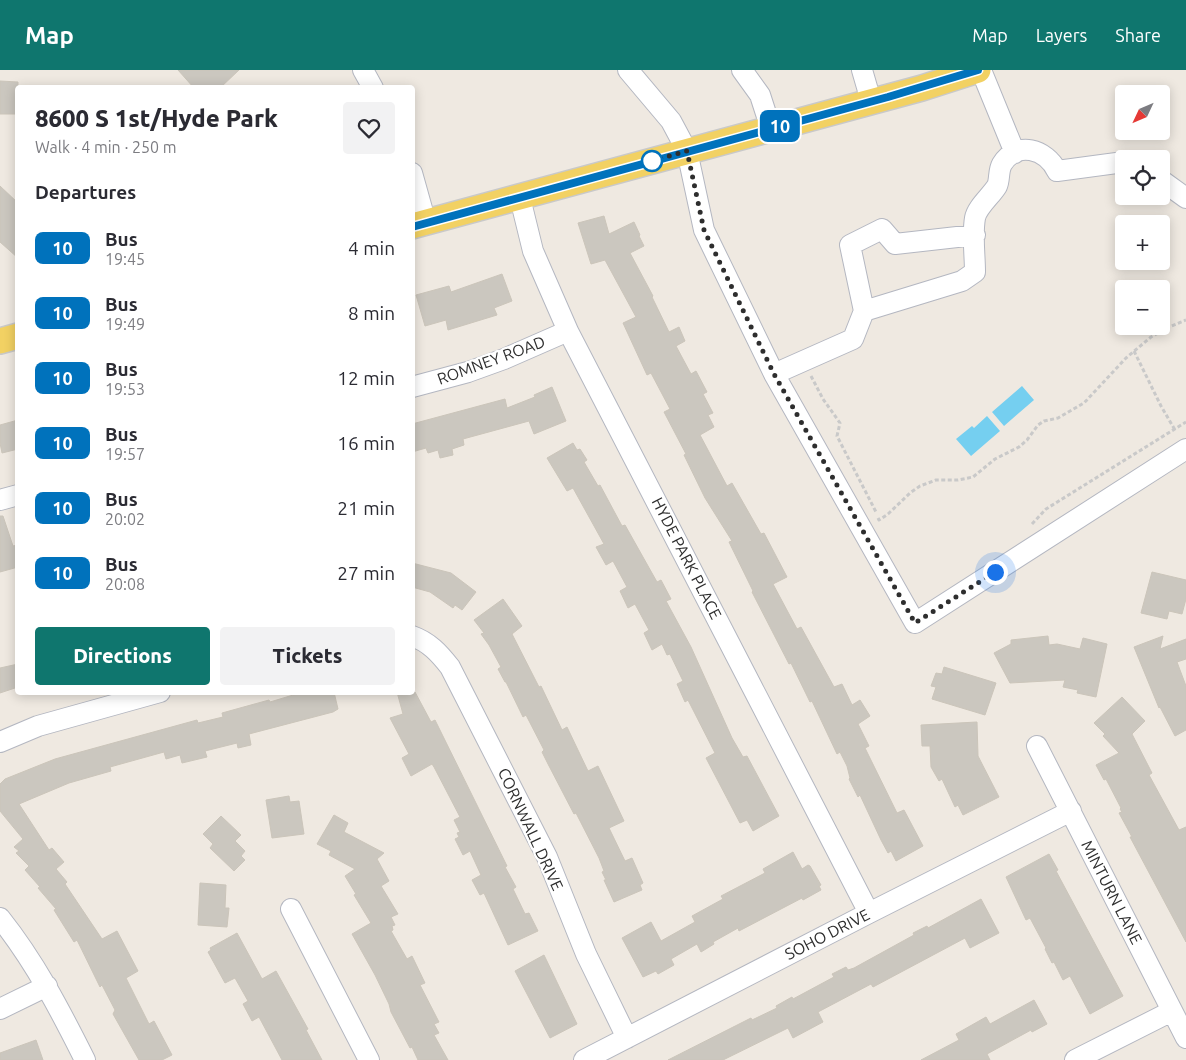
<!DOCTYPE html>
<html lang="en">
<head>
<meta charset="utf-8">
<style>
  body { margin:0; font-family:Ubuntu,sans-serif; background:#f2f2f3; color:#2b2b33; height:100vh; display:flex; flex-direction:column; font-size:19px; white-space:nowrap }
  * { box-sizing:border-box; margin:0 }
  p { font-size:16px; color:#7c7c81 }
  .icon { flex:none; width:28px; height:28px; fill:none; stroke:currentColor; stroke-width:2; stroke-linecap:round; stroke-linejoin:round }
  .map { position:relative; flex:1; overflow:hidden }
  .side { position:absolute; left:15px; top:15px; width:400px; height:610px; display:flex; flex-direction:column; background:#fff; border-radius:5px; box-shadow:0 2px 12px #0003 }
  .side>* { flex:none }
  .badge { padding:0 10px; border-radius:8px; font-size:18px; line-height:32px }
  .needle { width:32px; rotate:226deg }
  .buttons { position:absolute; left:1115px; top:15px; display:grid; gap:10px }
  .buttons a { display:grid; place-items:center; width:55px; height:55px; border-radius:5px; background:#fff; box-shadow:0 2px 12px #0003; font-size:25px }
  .you { position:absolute; width:25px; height:25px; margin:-12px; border:4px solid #fff; border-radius:50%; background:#1a73e8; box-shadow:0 0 0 8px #1a73e833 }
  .map>.badge { position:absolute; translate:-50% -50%; box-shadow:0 0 0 2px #fff }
  h2 { padding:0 20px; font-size:19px; line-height:45px }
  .round { display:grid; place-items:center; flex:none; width:52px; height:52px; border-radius:5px; background:#f2f2f3 }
  .headline { display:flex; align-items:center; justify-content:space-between; height:85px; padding:0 20px }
  h1 { font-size:24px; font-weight:800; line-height:38px }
  .cta { display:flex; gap:10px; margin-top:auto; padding:10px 20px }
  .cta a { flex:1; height:58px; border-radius:5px; background:#0f766e; color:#fff; font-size:20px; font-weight:800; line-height:58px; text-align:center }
  .cta a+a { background:#f2f2f3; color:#2b2b33 }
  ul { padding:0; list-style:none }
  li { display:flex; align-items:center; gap:15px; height:65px; padding:0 20px }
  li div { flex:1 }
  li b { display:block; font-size:19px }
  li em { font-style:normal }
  li .badge { min-width:55px; font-weight:700; text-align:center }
  header { display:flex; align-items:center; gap:30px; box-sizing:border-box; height:70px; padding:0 25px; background:#0f766e; color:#fff }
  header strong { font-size:24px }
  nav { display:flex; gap:28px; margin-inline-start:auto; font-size:18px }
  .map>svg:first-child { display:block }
  .water { fill:#75cff0 }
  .building { fill:#cbc7bf; stroke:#cbc5ba }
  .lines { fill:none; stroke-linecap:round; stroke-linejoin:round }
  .minor-casing { stroke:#b4b7c1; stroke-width:22 }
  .major-casing { stroke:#c9c9c9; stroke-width:28 }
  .path { stroke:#c9c9c9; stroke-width:3; stroke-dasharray:4 2.5; stroke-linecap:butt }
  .minor { stroke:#fff; stroke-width:20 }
  .major { stroke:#f2d163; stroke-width:25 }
  .line-casing { stroke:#fff; stroke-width:11 }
  .line { stroke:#0072bc; stroke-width:8 }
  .walk { stroke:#2e2e2e; stroke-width:5; stroke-dasharray:0 9 }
  .stop-dot { fill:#fff; stroke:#0072bc; stroke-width:2.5 }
  .labels { text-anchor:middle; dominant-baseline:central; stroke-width:4.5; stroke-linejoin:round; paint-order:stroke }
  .street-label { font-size:16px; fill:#2e2e2e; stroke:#fff }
</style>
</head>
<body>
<header>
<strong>Map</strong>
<nav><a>Map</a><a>Layers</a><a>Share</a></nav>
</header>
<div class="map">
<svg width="1186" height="990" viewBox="0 0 1186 990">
  <rect width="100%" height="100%" fill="#efe9e1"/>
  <!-- water -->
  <path class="water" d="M1022 316 1034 330 1004 356 992 342Z
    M987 346 1000 361 971 386 956 369 972 356 974 358Z"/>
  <!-- building -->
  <path class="building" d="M178 0H239L220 18H194Z
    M0 11 18 12V44H0Z
    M0 116 18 133V188L0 172Z
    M604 146 609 164 634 152 640 165 639 166 644 176 630 183 653 226 652 227 669 262 679 257 685 271 676 276 691 304 696 301 707 322 703 324 713 343 708 345 714 357 700 365 727 416 732 413 761 464 764 463 787 507 773 514 797 559 801 557 834 617 842 614 852 635 860 630 870 646 858 654 869 676 865 678 897 743 904 740 923 776 896 791 891 781 888 783 881 770 860 725 858 727 849 709 850 708 847 696 840 682 837 684 812 631 810 632 791 593 789 594 752 522 753 521 729 472 732 471 705 428 684 385 686 384 664 342 670 339 651 303 647 305 623 253 636 247 605 190 591 194 578 153Z
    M502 204 512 231 494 238 497 245 448 260 446 250 425 256 416 225 449 216 451 222Z
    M552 317 566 351 534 364 529 351 463 369 464 375 452 379 453 385 440 388 438 380 428 383 426 378 412 382V354L505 329 507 338 535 327 534 325Z
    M18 350V379L2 383 0 373V355Z
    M573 373 577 380 580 379 587 390 584 392 598 416 600 415 622 456 625 455 657 512 661 510 671 529 666 531 691 577 732 668 743 687 747 686 779 746 753 761 747 750 740 753 706 688 715 683 688 630 685 632 677 614 683 611 670 584 667 585 662 574 652 580 644 563 649 560 635 534 628 538 620 521 627 517 613 491 606 495 596 477 604 474 573 418 567 421 547 388Z
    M0 446H3L13 476 18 475V497L0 502Z
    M412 493 451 503 476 522 462 540 455 535 453 538 430 522 412 517Z
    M1152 502 1186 510V529L1182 544 1169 541 1167 549 1141 543Z
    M503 529 522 556 512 564 539 617 541 616 562 660 567 657 588 701 598 696 624 751 609 758 625 791 632 788 643 813 640 815 642 820 614 832 604 810H606L602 802 604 801 599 788 576 743 574 744 548 694 542 682 544 680 526 645 523 647 506 612H505L498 599 501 597 489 575 481 564 484 563 474 550Z
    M1048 566 1049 575 1057 574 1080 579 1083 568 1107 574 1096 627 1077 623 1078 620 1063 617 1065 610 1010 613 994 583 1011 574V570Z
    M1163 566 1160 579 1186 569V589L1177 592 1186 616V660L1175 666 1160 637 1159 638 1134 577Z
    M18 594V617L0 623V598Z
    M944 597 996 613 985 645 932 629 936 617 931 616 936 603 942 604Z
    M303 622H334L338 639 333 642 249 664 251 675 238 678 237 673 205 681 207 687 182 693 180 685 166 689 164 682 110 697 111 701 69 713 19 734 49 780 52 778 64 792 56 799 67 812 65 814 102 869 117 861 138 901 126 908 149 954 154 951 172 985 162 990H139L113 944 115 940 102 915 100 917 77 870 74 872 54 840 56 839 38 818 40 817 25 800 29 796 16 783 19 781 14 777 23 769 0 741V714L5 709 55 689 197 650 198 653 223 647 222 643 269 630 270 632Z
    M397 622H415L431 652 435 650 507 796 505 797 516 817 513 819 525 844 529 843 538 861 508 875 484 823 480 825 472 810 481 805 470 781 463 785 455 769 459 767 457 763 460 762 454 750 460 747 434 697 432 694 411 706 402 688 409 684 390 648 403 644Z
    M1122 627 1145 651 1132 664 1152 703 1149 705 1179 760 1186 757V872L1130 767H1132L1119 743 1122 742 1120 739 1121 738 1106 709 1104 710 1096 695 1119 683 1103 666 1105 664 1094 653Z
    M977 652 978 686 999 727 963 745 958 735 955 737 942 709 939 711 931 697 930 676H922L921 655Z
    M289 726 290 732 299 731 304 764 272 768 266 730Z
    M334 745 348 753 344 762 384 783 377 789 389 811 381 816 398 844 391 847 395 855 392 856 393 860 391 861 407 889 412 886 425 913 420 915 439 952 434 954 439 963 434 965 448 990H418L412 977 410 978 391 942 389 934 375 905 352 864 371 853 354 825 356 824 345 806 355 799 329 785 331 781 317 774Z
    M221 746 241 765 235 771 245 781 241 786 245 790 234 801 210 778 213 774 203 764Z
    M793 782 802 799 808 795 810 796 821 815 819 816 821 820 803 830 802 828 739 861 738 858 713 872 714 874 701 882 697 874 671 889 674 895 658 904 656 901 643 907 622 868 651 852 661 871 695 852 692 846 723 829 721 826 765 803 763 799Z
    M1049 784 1058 800 1056 801 1079 844 1123 926 1090 944 1070 906 1063 910 1054 892 1052 893 1045 879 1046 878 1030 848 1026 850 1006 807Z
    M200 813 226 815 225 838H229L227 857 198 855Z
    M981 829 999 863 970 878 965 868 873 917 871 914 818 942 823 952 793 968 788 958 723 990H668L751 948 752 950 777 938 776 936 792 927 793 929 834 907 832 904 846 897 848 900 854 898 914 865 913 863 927 856 928 858Z
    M237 863 262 909 276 901 308 959 306 960 322 990H282L259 947 252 951 243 934 248 931 235 908 225 913 208 882 211 880 210 878Z
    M544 885 577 954 550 968 515 901Z
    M1034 930 1047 954 1032 962 1031 960 987 984 990 990H921L959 970 956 964 986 947 990 954Z
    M36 970 43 990H0V983Z"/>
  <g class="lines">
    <!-- minor casing -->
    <g class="minor-casing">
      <path id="minor" d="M363 0 373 18
        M628 0 671 51 687 81 704 160 774 304
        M742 0 760 25 771 59
        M862 0 871 31
        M981 0 1015 83
        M1124 92 1057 101C1046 79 1017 70 1002 94 998 101 1000 110 997 116 991 126 977 137 975 148 972 165 975 185 975 202L962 211 864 241 853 269 774 304 915 553 1186 379
        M412 103 426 153
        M1161 110 1186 128
        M520 128 533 181 568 261 869 843
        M864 241 850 175 882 159 895 174 975 165
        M412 317 468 302 504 289 568 261
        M0 430 18 425
        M412 566C429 572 439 583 450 597L547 787 586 884 627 968
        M0 672 38 656 160 622
        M1037 676 1186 968
        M291 839 369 990
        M0 848C35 892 60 940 85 990
        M0 939 47 916
        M584 990 869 843 1071 741
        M1075 990 1172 941"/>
    </g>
    <!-- major casing -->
    <g class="major-casing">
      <path id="major" d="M412 156 922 18 978 0
        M0 271 18 266"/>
    </g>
    <!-- path -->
    <path class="path" d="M1134 281 1161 336 1175 360
      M811 306 823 329 840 353 837 366 876 442
      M878 448 879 450 888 444 910 423 920 416 936 410H958L973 407 995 389 1019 377 1027 370 1038 355 1044 351 1058 348 1084 333 1126 288 1151 267 1169 257 1186 250
      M1032 454 1046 439 1186 352"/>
    <!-- minor -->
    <use href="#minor" class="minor"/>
    <!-- major -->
    <use href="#major" class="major"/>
  </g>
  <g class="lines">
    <!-- line casing -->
    <g class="line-casing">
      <path id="line" d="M412 157 888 27 978 0"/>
    </g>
    <!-- line -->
    <use href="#line" class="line"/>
    <!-- walk -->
    <path class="walk" d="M652 91 687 81 704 160 774 304 915 553 995 502"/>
  </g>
  <!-- markers -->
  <circle class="stop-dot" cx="652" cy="91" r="10"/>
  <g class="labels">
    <!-- street labels -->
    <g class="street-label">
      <text transform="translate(491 290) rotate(-20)">ROMNEY ROAD</text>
      <text transform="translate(687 488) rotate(63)">HYDE PARK PLACE</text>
      <text transform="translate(531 759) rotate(65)">CORNWALL DRIVE</text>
      <text transform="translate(1112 822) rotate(63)">MINTURN LANE</text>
      <text transform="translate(827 864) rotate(-27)">SOHO DRIVE</text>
    </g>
  </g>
</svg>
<div class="buttons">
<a><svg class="needle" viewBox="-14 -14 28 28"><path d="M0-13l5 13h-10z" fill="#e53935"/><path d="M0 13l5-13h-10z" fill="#7c7c81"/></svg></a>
<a><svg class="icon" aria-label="locate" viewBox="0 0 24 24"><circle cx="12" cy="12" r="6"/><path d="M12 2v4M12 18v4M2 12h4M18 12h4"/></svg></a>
<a>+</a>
<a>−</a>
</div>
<div class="you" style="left:995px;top:502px"></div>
<b class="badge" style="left:780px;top:56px;background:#0072bc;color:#fff">10</b>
<section class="side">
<div class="headline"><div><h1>8600 S 1st/Hyde Park</h1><p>Walk · 4 min · 250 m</p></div><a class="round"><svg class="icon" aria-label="heart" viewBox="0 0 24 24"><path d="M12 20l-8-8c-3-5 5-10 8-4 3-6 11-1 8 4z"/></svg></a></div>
<h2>Departures</h2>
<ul>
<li><span class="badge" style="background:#0072bc;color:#fff">10</span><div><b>Bus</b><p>19:45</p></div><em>4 min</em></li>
<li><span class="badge" style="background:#0072bc;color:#fff">10</span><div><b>Bus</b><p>19:49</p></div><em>8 min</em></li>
<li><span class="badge" style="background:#0072bc;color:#fff">10</span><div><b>Bus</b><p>19:53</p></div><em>12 min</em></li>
<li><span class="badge" style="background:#0072bc;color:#fff">10</span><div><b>Bus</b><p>19:57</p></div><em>16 min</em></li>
<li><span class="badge" style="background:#0072bc;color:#fff">10</span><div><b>Bus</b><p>20:02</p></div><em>21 min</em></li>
<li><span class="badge" style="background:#0072bc;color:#fff">10</span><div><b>Bus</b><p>20:08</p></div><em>27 min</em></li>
</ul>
<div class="cta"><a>Directions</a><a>Tickets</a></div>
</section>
</div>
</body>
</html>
